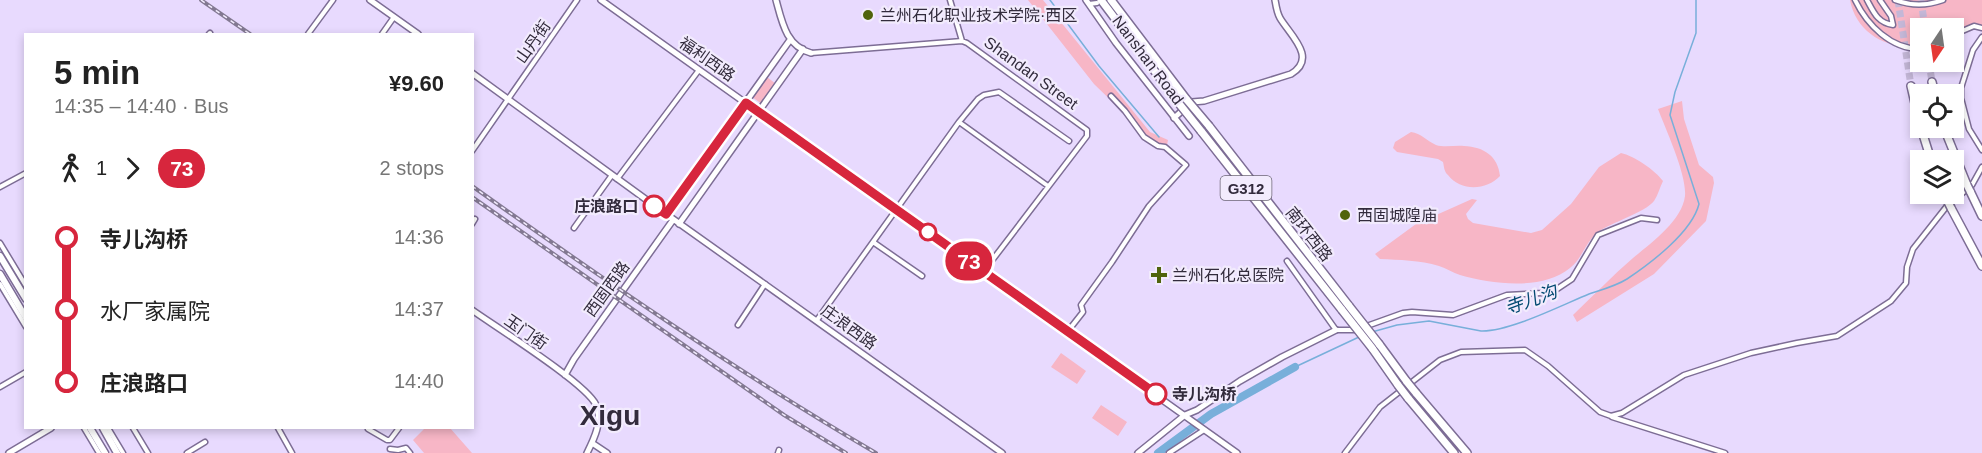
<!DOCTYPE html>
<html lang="en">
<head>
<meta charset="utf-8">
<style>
  body { margin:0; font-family:Arial,"Noto Sans SC",sans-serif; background:#f6f6f6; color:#222; height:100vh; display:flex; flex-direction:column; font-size:22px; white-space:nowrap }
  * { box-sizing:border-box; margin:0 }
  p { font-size:20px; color:#767676 }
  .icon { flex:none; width:33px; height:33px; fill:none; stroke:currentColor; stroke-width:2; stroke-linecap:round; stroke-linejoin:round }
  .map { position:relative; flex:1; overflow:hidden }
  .sheet { position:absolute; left:24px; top:33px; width:450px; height:396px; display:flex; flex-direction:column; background:#fff; border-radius:0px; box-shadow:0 3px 9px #0003 }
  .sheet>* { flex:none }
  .badge { padding:0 12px; border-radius:20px; font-size:21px; line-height:39px }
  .needle { width:39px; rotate:193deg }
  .buttons { position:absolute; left:1910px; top:18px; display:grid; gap:12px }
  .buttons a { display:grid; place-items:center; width:54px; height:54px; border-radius:0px; background:#fff; box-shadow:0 3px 9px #0003; font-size:30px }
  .map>.badge { position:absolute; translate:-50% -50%; box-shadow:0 0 0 3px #fff }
  .legs { display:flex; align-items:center; gap:9px; height:66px; padding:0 30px; font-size:20px }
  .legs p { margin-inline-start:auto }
  .headline { display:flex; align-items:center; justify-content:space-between; height:102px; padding:0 30px }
  h1 { font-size:33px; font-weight:700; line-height:45px }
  ul { padding:0 30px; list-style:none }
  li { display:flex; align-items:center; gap:21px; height:72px; font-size:22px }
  li i { display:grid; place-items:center; width:9px; height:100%; margin:0 8px; background:currentColor }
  li i::after { content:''; width:15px; height:15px; margin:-8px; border:4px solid; border-radius:50%; background:#fff }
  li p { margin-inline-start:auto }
  li:first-child i { background:linear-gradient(#0000 50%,currentColor 0) }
  li:last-child i { background:linear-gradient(currentColor 50%,#0000 0) }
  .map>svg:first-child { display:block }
  .green { fill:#f7b6c6 }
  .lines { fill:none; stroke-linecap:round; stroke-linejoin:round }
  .stream { stroke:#78afda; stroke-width:1.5 }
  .river { stroke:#78afda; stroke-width:8 }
  .highway-tunnel { stroke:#c4b7d7; stroke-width:7; stroke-dasharray:7 3.5; stroke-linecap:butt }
  .street-casing { stroke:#7d6d95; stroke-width:7 }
  .secondary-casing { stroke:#7d6d95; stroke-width:8 }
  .primary-casing { stroke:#7d6d95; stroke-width:9 }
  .highway-casing { stroke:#7d6d95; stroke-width:10 }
  .street { stroke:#fff; stroke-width:4 }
  .secondary { stroke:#fff; stroke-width:5 }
  .primary { stroke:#fff; stroke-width:6 }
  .highway { stroke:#fff; stroke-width:7 }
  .rail-casing { stroke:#837992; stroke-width:4 }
  .rail { stroke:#f2ebfd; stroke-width:1.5; stroke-dasharray:4.5; stroke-linecap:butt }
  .highway-bridge-casing { stroke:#7d6d95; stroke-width:10; stroke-linecap:butt }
  .highway-bridge { stroke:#fff; stroke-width:7 }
  .line-1-casing { stroke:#fff; stroke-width:14 }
  .line-1 { stroke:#d7263d; stroke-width:9 }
  .poi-dot { fill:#50630c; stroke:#f2ebfd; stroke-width:2 }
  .stop-1-dot { fill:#fff; stroke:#d7263d; stroke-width:3 }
  .labels { text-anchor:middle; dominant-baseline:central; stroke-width:4.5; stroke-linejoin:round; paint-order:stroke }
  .shield { fill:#f2ebfd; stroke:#6c6576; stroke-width:1.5 }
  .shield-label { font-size:15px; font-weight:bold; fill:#322b3c }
  .poi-label { font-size:16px; fill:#322b3c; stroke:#f2ebfd; text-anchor:start }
  .street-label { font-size:16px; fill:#322b3c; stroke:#f2ebfd }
  .stop-label { font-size:16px; font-weight:bold; fill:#322b3c; stroke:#f2ebfd; text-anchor:end }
  .water-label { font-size:18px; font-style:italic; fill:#024971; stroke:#f2ebfd }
  .town-label { font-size:28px; font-weight:bold; fill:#322b3c; stroke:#f2ebfd }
</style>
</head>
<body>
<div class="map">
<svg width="1982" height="453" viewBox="0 0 1982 453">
  <rect width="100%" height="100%" fill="#e8dafe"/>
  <!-- green -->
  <path class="green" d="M1028 0H1043L1150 132 1168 140 1167 145 1159 147 1151 143 1128 117 1094 84Z
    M1850 0H1982V25L1953 38V28H1920V45C1888 51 1856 33 1850 0Z
    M767 77 776 84 762 104 752 97Z
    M1682 101 1684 119 1699 165 1713 177 1714 183 1706 221 1654 274 1577 322 1573 315C1593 296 1612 276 1633 258 1651 243 1682 221 1685 196 1687 175 1666 130 1658 109Z
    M1411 132C1421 133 1427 141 1436 145 1445 148 1455 145 1464 146 1484 147 1498 156 1500 176 1487 190 1461 192 1448 175 1444 172 1444 166 1443 162L1438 159 1397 152 1393 148 1395 142Z
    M1621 153C1634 156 1655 170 1663 181 1660 187 1658 195 1654 201 1646 212 1610 223 1598 232 1586 241 1582 259 1570 268 1542 291 1492 284 1460 275 1453 273 1446 268 1439 266 1420 260 1399 260 1380 259L1375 254 1416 224 1472 199 1477 200 1466 214 1468 219 1473 223 1531 233 1542 230 1571 204 1599 167Z
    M1061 353 1086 371 1077 384 1051 367Z
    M1101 405 1127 422 1118 436 1092 418Z
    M425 428H450L472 453H424L413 440Z"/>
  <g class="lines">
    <!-- stream -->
    <path class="stream" d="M1050 0 1099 66 1159 137
      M1372 332 1397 325 1429 321 1481 331C1509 332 1562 305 1589 294 1601 290 1616 286 1627 279 1651 263 1692 232 1699 204L1670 115 1675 92 1696 33V0
      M1295 367 1359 337"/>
    <!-- river -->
    <path class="river" d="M1158 453 1211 414 1295 367"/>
    <!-- highway-tunnel -->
    <path class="highway-tunnel" d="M1898 0 1911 86
      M1921 0 1925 28
      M1929 62 1932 82"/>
    <!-- street casing -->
    <g class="street-casing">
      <path id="street" d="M950 0 962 41
        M1855 0C1867 25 1891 49 1920 49
        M1867 0C1874 13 1878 23 1893 25L1891 16 1880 0
        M1895 0C1912 6 1926 6 1943 0
        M1089 4 1097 3
        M209 34 210 33
        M308 34 333 0
        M382 34 394 17
        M1953 35 1974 26 1982 28
        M1982 37 1973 50 1961 88V98L1969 129 1982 150
        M811 53 962 41 967 43 1087 130V136L984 271
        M959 122 1048 186
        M472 151 577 0
        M617 179 699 70
        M0 187 26 173
        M472 224 475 219
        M574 228 612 175
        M873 242 922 276
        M0 243 26 286
        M1287 261 1336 330H1357
        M0 284 26 327
        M817 320 959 122 978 99 984 95 999 92 1069 141
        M738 325 765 284
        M1364 327 1403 313 1412 312 1453 315 1507 295 1541 293 1557 289 1572 279 1598 235 1641 218 1657 220
        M1068 331 1083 312 1081 305 1112 262 1149 206 1186 165 1165 147 1158 146 1144 137 1125 111 1111 96
        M0 387 26 372
        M1612 417 1725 453
        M84 428 99 453
        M108 428 123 453
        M133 428 148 453
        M278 428 292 453
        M368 429 387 440H390L399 428
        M390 449 398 450 406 448 410 453
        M187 453 205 442
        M778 453 779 450
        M1169 453 1204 430
        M1345 453 1380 407 1440 360 1461 352 1525 350 1548 366 1600 412 1611 416 1622 413 1684 375 1751 353 1797 343 1837 336 1891 301 1906 283 1907 267 1913 249 1947 206 1972 185 1982 167"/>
    </g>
    <!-- secondary casing -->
    <g class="secondary-casing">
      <path id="secondary" d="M370 0 418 34
        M601 0 1237 453
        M776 0C782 22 786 46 811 53
        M1086 0 1116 43 1189 136
        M472 73 666 214 1002 453
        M1174 118 1192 102 1204 101 1291 74C1318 58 1290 35 1280 18 1277 13 1276 6 1275 0
        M666 214 790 40
        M679 224 803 49
        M472 310C496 327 587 384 596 405 603 421 594 439 587 453
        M565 375 574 359 673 220
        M592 443 607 453
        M9 453 51 428
        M1138 453 1185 415 1197 410 1240 381 1282 357 1336 330"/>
    </g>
    <!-- primary casing -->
    <g class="primary-casing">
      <path id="primary" d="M0 256 26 299
        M0 274 26 318
        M90 428 105 453
        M103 428 117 453"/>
    </g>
    <!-- highway casing -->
    <g class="highway-casing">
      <path id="highway" d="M1101 0 1181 106
        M1111 0 1187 100
        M1932 82 1935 94
        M1911 86 1920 125
        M1209 126 1349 306
        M1921 128 1931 160
        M1944 128 1967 185
        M1201 131 1342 310
        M1970 191 1982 216
        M1951 208 1982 266
        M1379 344 1407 382
        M1372 348 1398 385
        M1416 393 1467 453
        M1408 398 1454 453"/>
    </g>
    <!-- street -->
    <use href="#street" class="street"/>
    <!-- secondary -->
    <use href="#secondary" class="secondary"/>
    <!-- primary -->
    <use href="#primary" class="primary"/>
    <!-- highway -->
    <use href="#highway" class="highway"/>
    <!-- rail casing -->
    <g class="rail-casing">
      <path id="rail" d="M201 0 250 34
        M472 186C604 280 736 371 876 453
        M472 197 784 415 846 453"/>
    </g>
    <!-- rail -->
    <use href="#rail" class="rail"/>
    <!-- highway-bridge casing -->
    <g class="highway-bridge-casing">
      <path id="highway-bridge" d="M1187 100 1209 126
        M1181 106 1201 131
        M1967 185 1970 191
        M1947 200 1951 208
        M1349 306 1379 344
        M1342 310 1372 348
        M1407 382 1416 393
        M1398 385 1408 398"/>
    </g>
    <!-- highway-bridge -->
    <use href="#highway-bridge" class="highway-bridge"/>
  </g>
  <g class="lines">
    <!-- line-1 casing -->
    <g class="line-1-casing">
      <path id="line-1" d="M654 206 666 214 746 103 1156 394"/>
    </g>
    <!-- line-1 -->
    <use href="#line-1" class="line-1"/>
  </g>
  <!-- markers -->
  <g class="poi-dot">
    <circle cx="868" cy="15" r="6"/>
    <circle cx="1345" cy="215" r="6"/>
    <path d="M1156 266h6v6h6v6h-6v6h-6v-6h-6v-6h6z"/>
  </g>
  <g class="stop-1-dot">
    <circle cx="654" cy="206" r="10"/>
    <circle cx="928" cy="232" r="8"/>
    <circle cx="1156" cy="394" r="10"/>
  </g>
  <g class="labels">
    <!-- shield labels -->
    <rect class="shield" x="1220.5" y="176" width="51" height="24" rx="4.5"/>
    <g class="shield-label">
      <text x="1246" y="188">G312</text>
    </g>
    <!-- poi labels -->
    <g class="poi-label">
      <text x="880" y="15">兰州石化职业技术学院·西区</text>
      <text x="1357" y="215">西固城隍庙</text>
      <text x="1172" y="275">兰州石化总医院</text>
    </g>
    <!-- street labels -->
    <g class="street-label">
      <text transform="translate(533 42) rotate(-55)">山丹街</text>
      <text transform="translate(707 59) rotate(35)">福利西路</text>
      <text transform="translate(1148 60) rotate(53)">Nanshan Road</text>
      <text transform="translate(1031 73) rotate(36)">Shandan Street</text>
      <text transform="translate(1309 234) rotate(52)">南环西路</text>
      <text transform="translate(607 289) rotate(-54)">西固西路</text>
      <text transform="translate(849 327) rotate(36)">庄浪西路</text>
      <text transform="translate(526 332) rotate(35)">玉门街</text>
    </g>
    <!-- stop labels -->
    <g class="stop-label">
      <text x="638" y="206">庄浪路口</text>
      <text x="1172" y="394" text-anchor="start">寺儿沟桥</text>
    </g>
    <!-- water labels -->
    <g class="water-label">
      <text transform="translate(1531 300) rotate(-20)">寺儿沟</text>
    </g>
    <!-- town labels -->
    <g class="town-label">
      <text x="610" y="415">Xigu</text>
    </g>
  </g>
</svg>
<div class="buttons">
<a><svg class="needle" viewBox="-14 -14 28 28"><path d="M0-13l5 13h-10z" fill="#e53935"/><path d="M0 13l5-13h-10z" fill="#767676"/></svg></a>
<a><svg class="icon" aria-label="locate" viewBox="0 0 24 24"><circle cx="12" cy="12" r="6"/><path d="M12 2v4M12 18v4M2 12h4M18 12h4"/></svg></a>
<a><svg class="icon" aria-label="layers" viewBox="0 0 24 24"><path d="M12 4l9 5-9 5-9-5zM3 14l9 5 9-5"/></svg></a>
</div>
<b class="badge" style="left:969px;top:261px;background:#d7263d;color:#fff">73</b>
<section class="sheet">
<div class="headline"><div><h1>5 min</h1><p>14:35 – 14:40 · Bus</p></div><b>¥9.60</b></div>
<div class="legs"><svg class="icon" aria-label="walk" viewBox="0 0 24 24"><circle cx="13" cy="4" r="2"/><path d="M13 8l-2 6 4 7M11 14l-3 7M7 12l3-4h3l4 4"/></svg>1<svg class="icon" aria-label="forward" viewBox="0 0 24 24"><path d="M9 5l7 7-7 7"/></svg><b class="badge" style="background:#d7263d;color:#fff">73</b><p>2 stops</p></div>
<ul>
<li><i style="color:#d7263d"></i><b>寺儿沟桥</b><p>14:36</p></li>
<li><i style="color:#d7263d"></i><span>水厂家属院</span><p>14:37</p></li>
<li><i style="color:#d7263d"></i><b>庄浪路口</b><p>14:40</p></li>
</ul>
</section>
</div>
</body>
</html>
